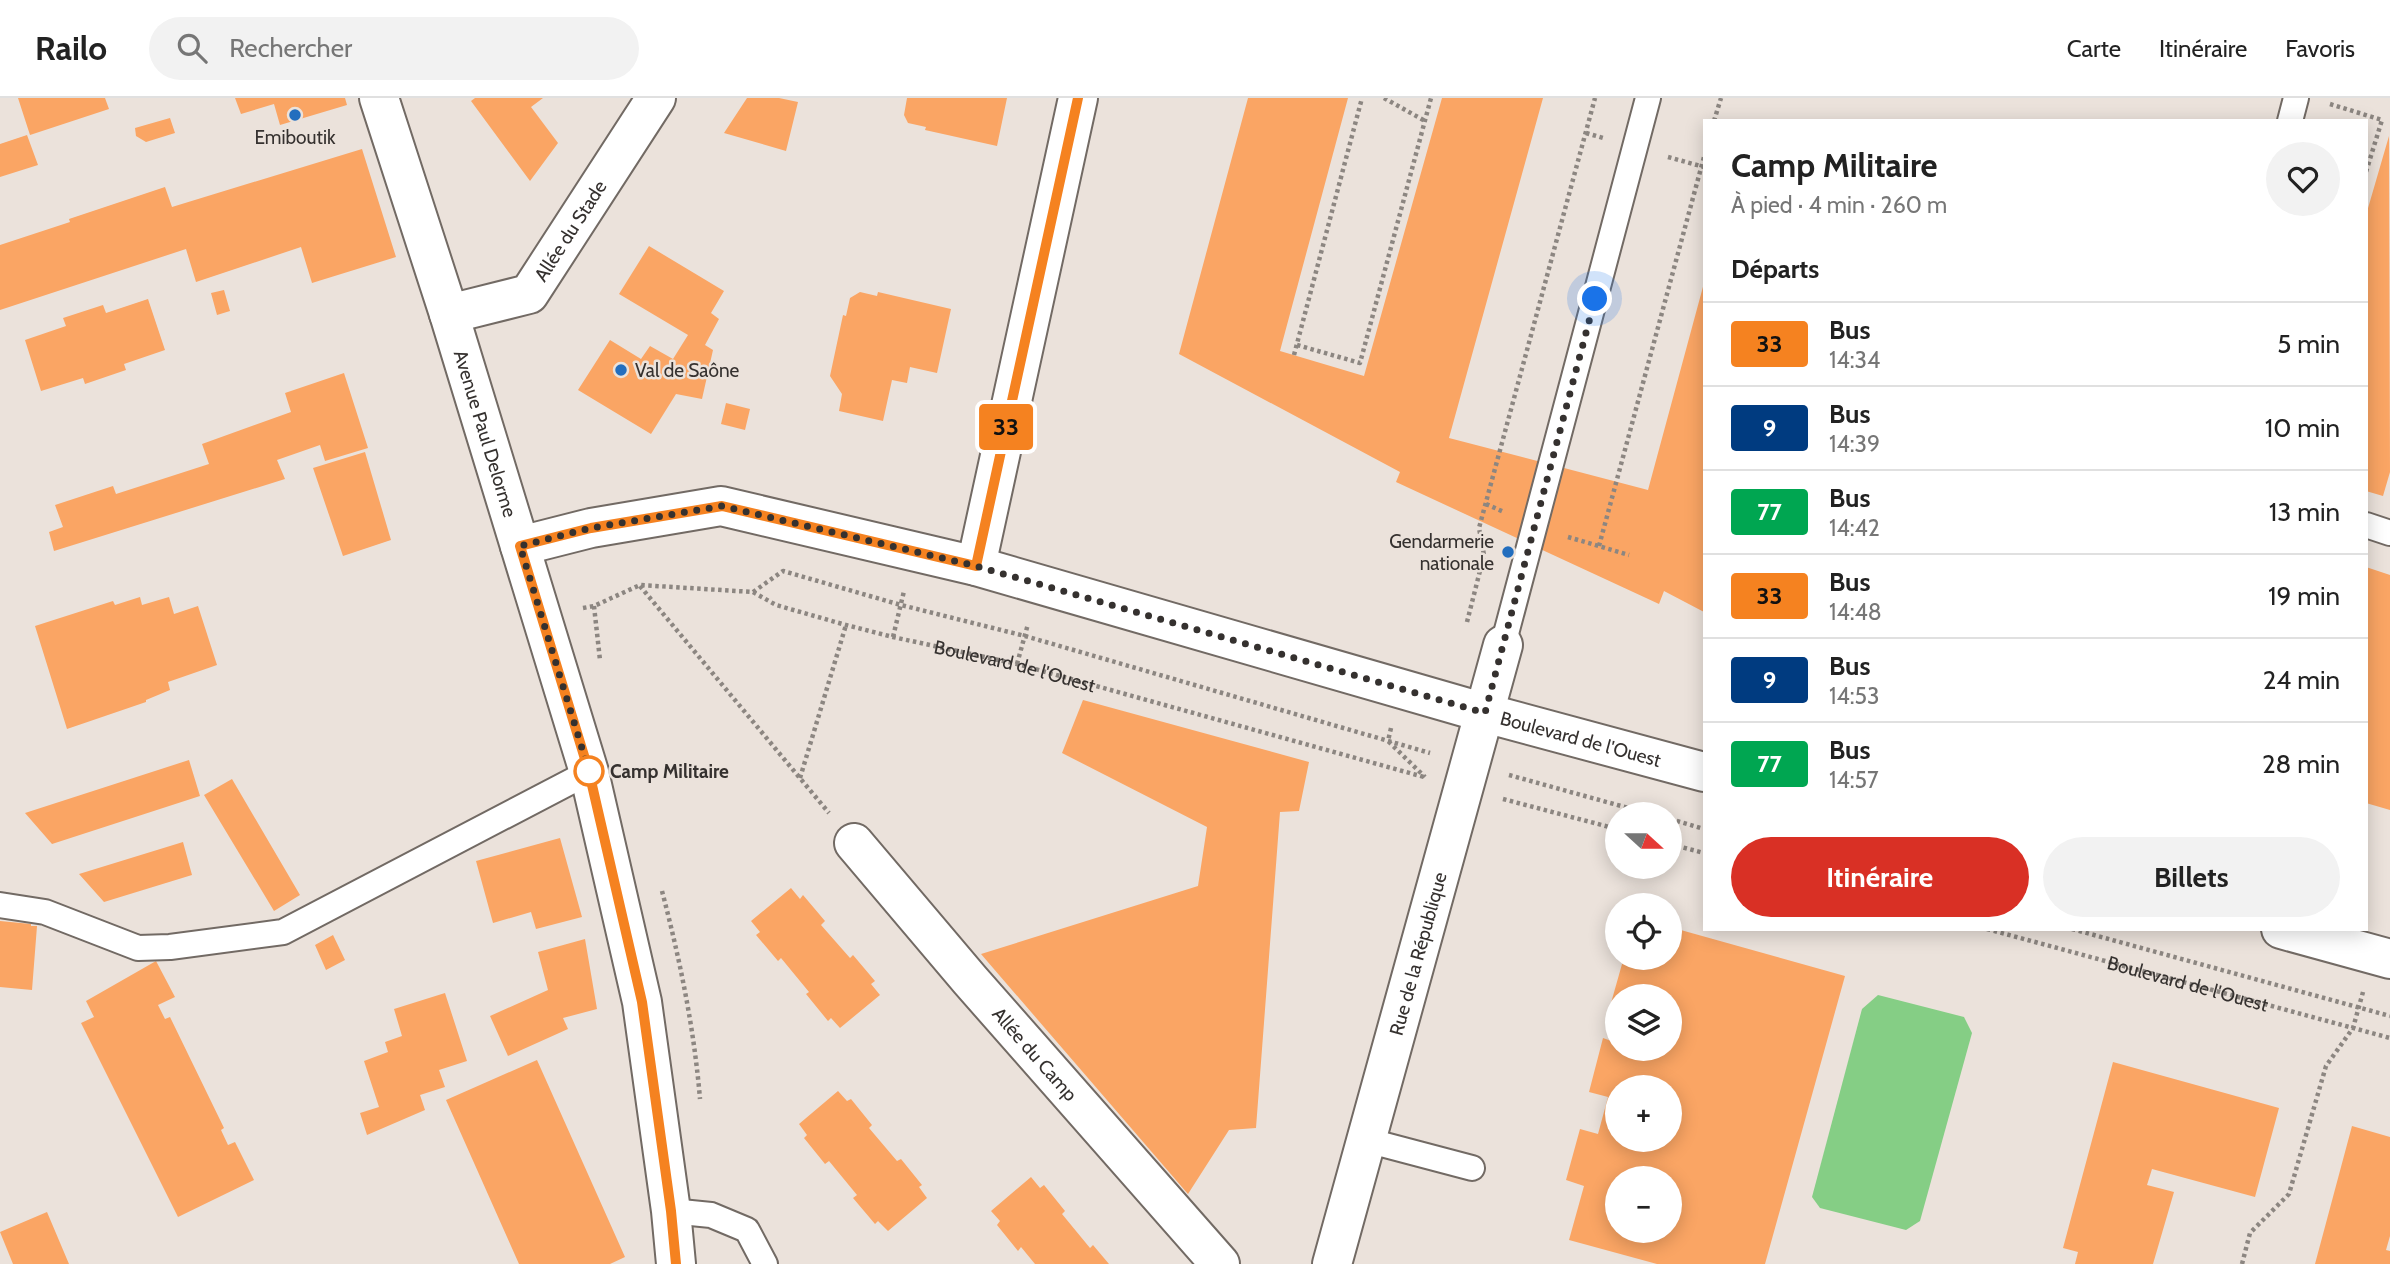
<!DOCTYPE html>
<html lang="fr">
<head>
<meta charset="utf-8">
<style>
  body { margin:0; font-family:Cabin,sans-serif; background:#f2f2f2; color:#222; height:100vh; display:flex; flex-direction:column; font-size:26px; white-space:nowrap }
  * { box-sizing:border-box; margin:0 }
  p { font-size:23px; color:#767676 }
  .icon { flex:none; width:38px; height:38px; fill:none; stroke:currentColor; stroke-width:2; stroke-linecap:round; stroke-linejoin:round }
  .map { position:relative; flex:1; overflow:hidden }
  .drawer { position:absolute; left:1703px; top:21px; width:665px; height:812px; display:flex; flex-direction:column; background:#fff; border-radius:0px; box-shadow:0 4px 18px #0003 }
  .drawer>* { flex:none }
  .badge { padding:0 14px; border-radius:5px; font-size:24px; line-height:46px }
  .needle { width:46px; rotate:111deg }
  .controls { position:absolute; left:1605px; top:704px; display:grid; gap:14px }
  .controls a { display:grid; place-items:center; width:77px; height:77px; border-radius:50%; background:#fff; box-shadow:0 4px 18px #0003; font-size:35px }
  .you { position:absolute; width:35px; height:35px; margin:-18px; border:5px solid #fff; border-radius:50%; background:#1a73e8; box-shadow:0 0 0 10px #1a73e833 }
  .map>.badge { position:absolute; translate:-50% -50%; box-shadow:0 0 0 4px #fff }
  h2 { padding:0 28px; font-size:26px; line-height:63px }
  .round { display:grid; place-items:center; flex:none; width:74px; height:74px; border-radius:37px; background:#f2f2f2 }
  .summary { display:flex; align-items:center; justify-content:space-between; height:119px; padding:0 28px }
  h1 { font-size:33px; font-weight:700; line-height:52px }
  .cta { display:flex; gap:14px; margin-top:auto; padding:14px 28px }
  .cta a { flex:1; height:80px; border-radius:42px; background:#d93025; color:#fff; font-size:28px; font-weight:700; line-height:80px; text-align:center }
  .cta a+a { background:#f2f2f2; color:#222 }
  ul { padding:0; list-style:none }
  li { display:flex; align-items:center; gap:21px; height:84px; padding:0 28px; border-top:2px solid #e0e0e0 }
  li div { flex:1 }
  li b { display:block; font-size:26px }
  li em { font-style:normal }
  li .badge { min-width:77px; font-weight:700; text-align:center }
  header { display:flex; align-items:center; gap:42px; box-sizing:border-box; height:98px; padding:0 35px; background:#fff; border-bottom:2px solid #e0e0e0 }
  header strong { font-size:33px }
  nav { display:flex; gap:38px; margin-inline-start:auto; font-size:24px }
  .search { width:490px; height:63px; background:#f2f2f2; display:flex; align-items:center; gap:18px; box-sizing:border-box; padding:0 24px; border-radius:38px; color:#767676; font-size:26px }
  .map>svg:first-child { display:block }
  .green { fill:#85ce85 }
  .building { fill:#faa564; fill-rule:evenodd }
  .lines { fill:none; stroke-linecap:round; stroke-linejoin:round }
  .lane-casing { stroke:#726a64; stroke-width:28 }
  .street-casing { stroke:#726a64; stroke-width:42 }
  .secondary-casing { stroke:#726a64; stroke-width:42 }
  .path { stroke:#8c8681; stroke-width:4.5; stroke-dasharray:3.5 3.5; stroke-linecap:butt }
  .lane { stroke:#fff; stroke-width:24 }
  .street { stroke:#fff; stroke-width:38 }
  .secondary { stroke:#fff; stroke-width:38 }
  .line-casing { stroke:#fff; stroke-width:16 }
  .line { stroke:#f58220; stroke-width:10 }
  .walk { stroke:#35312f; stroke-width:7; stroke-dasharray:0 12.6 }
  .poi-dot { fill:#236ebe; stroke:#ebe2db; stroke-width:2.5 }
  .stop-dot { fill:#fff; stroke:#f58220; stroke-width:3.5 }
  .labels { text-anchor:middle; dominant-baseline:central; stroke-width:5; stroke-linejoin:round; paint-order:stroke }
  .poi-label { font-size:19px; fill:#35312f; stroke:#ebe2db }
  .street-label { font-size:19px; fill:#35312f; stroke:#ebe2db }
  .stop-label { font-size:19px; font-weight:bold; fill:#35312f; stroke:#ebe2db; text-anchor:start }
</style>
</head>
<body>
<header>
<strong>Railo</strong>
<div class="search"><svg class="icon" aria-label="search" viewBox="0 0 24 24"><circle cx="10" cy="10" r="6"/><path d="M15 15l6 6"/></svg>Rechercher</div>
<nav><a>Carte</a><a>Itinéraire</a><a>Favoris</a></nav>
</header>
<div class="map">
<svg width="2390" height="1166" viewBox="0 0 2390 1166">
  <rect width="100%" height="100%" fill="#ebe2db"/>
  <!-- green -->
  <path class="green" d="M1878 897 1964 919 1972 935 1920 1123 1906 1132 1820 1110 1812 1099 1862 911Z"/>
  <!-- building -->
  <path class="building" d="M18 0H105L109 11 30 37Z
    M235 0H345L347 7 280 27 274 6 241 16Z
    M475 0H543L531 9 558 45 530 83 471 3Z
    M747 0H779L798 4 786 53 724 35Z
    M907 0H1007L997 48 925 32 926 29 908 25 904 17Z
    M1248 0H1348L1280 253 1364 278 1442 0H1543L1449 340 1648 392 1704 185V514L1664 493 1659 506 1396 384 1400 374 1179 256Z
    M170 20 175 35 146 44 136 38 135 30Z
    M27 37 38 67 0 79V46Z
    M2389 38 2390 374 2383 398 2366 393V117Z
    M362 51 396 159 312 185 301 149 196 184 186 151 0 212V147L70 124 69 121 165 89 172 109Z
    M649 148 724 193 711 215 719 221 705 247 713 252 702 301 676 296 651 336 578 292 610 242 641 261 650 248 673 261 688 237 619 196Z
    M224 192 230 213 217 217 211 195Z
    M860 194 877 198 878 194 951 211 937 275 910 269 907 285 892 282 883 323 839 313 842 296 830 278 843 217 846 218 850 200Z
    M148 201 165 252 124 266 126 272 85 286 83 280 41 293 25 242 66 228 63 220 103 207 106 215Z
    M344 275 368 350 325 363 320 347 277 362 285 381 54 453 49 434 63 429 55 407 113 388 116 396 209 366 202 346 291 314 285 295Z
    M726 305 750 311 745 332 721 326Z
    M365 354 391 442 343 458 313 370Z
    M2366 469 2390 477V712L2366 705Z
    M140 499 142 507 169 499 174 516 198 508 217 567 168 584 170 592 146 602V604L67 631 35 528 113 503 115 507Z
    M1083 602 1309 664 1299 713 1280 714 1256 1030 1229 1032 1188 1096 981 856 1198 788 1207 729 1062 655Z
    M189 662 200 698 52 746 25 715Z
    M232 681 300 797 274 813 204 697Z
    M560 740 582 819 536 831 531 814 493 825 476 763Z
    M183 744 192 777 104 804 79 776Z
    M791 790 800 801 803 797 825 823 821 827 850 860 853 857 875 883 871 886 880 897 840 930 831 920 828 923 806 896 809 894 781 860 778 863 756 837 760 834 751 823Z
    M0 823 31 826V828H37L32 892 0 889Z
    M1670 829 1845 878 1765 1166H1657L1569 1142 1584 1088 1566 1082 1580 1031 1598 1036 1608 999 1589 994 1603 940 1617 945V950H1670V898H1617V906L1611 905 1624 859H1670ZM1617 989H1670V1041H1617ZM1617 1080H1670V1132H1617Z
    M333 837 345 862 326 872 315 847Z
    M585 841 597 911 563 920 568 931 508 958 490 918 548 892 538 854Z
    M156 863 175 899 158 907 165 921 170 919 224 1030 221 1032 228 1047 235 1044 254 1082 178 1119 81 925 94 919 86 903Z
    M445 895 467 963 439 972 445 989 420 997 425 1012 367 1037 360 1015 379 1009 364 963 388 954 385 944 402 938 394 911Z
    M537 962 625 1159 610 1166H519L446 1002Z
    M2113 964 2279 1010 2255 1099 2152 1071 2147 1087 2174 1094 2153 1166H2075L2078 1154 2063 1150Z
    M838 993 847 1003 851 1001 872 1027 869 1030 897 1063 901 1061 922 1087 919 1089 927 1100 888 1133 878 1123 875 1126 853 1100 857 1097 829 1063 825 1066 804 1040 807 1037 799 1026Z
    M2352 1028 2390 1039V1138L2386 1152 2390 1153V1166H2315Z
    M1031 1079 1040 1090 1044 1087 1065 1113 1062 1116 1090 1150 1093 1147 1109 1166H1035L1021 1149 1018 1153 997 1127 1000 1123 991 1113Z
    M47 1114 69 1166H13L0 1134Z"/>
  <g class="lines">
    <!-- lane casing -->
    <g class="lane-casing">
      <path id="lane" d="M2290 23 2296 0
        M2366 427 2390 435
        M1503 547 1648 0
        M0 807 45 814 138 850 170 849 283 834 589 674
        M1366 1042 1472 1070
        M671 1113 711 1117 747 1132 765 1166"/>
    </g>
    <!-- street casing -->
    <g class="street-casing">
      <g id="street">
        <path id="s3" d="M449 216 529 196 656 0"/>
        <path d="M976 468 1078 0"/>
        <path id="s4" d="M854 745 970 882 1220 1166"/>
        <path id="s5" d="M1332 1166 1503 547"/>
      </g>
    </g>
    <!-- secondary casing -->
    <g class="secondary-casing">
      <g id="secondary">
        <path id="s6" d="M379 0 449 216 589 674 642 904 671 1113 676 1166"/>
        <path id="s7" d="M520 448 591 430 721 408 976 468 1485 615 1704 674"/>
        <path d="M2281 831 2390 861"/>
      </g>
    </g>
    <!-- path -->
    <g class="path">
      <path d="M1384 0 1425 23"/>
      <path d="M2330 6 2382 22 2366 74"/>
      <path d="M1714 23 1721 0"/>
      <path d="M1586 35 1603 40"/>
      <path d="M1668 59 1704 69"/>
      <path d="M1297 247 1360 265 1431 0"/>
      <path d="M1294 257 1362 0"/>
      <path d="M1486 406 1504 414"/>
      <path d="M1568 439 1629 457"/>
      <path d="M1599 448 1704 59"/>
      <path d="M640 488 829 715"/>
      <path d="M753 494 783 473 901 507 1025 538 1430 655"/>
      <path d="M594 508 600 562"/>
      <path id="s1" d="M583 510 594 508 640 487 753 494 776 507 846 527 893 539 1017 566 1424 679"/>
      <path d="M1467 524 1484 457 1479 430 1595 0"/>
      <path d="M893 539 904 493"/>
      <path d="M1017 566 1028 526"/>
      <path d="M1391 630 1388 643 1425 679"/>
      <path d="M1509 677 1650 716"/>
      <path d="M800 680 846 527"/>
      <path d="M1503 701 1617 731"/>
      <path d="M1670 721 1704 731"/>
      <path d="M1670 746 1704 755"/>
      <path d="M662 793C680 862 694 930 700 1001"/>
      <path id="s2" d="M1987 831 2390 940"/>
      <path d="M2072 831 2390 918"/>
      <path d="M2242 1166 2250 1135 2289 1096 2326 968 2353 930 2363 894"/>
    </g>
    <!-- lane -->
    <use href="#lane" class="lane"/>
    <!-- street -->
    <use href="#street" class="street"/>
    <!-- secondary -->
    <use href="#secondary" class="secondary"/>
  </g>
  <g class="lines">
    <!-- line casing -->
    <g class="line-casing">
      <path id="line" d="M676 1166 671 1113 642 904 589 674 520 448 591 430 722 408 976 468 1078 0"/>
    </g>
    <!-- line -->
    <use href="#line" class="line"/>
    <!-- walk -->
    <path class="walk" d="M589 673 520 448 591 430 722 408 976 468 1485 615 1595 201"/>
  </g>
  <!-- markers -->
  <g class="poi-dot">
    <circle cx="295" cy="17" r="7"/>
    <circle cx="621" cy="272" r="7"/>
    <circle cx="1508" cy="454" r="7"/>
  </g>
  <circle class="stop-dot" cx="589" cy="673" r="14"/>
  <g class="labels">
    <!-- poi labels -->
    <g class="poi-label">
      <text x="295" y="39">Emiboutik</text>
      <text x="635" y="272" text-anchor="start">Val de Saône</text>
      <text x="1494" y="443" text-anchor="end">Gendarmerie<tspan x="1494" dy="22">nationale</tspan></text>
    </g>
    <!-- street labels -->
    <g class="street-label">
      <text stroke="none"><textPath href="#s3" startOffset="158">Allée du Stade</textPath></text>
      <text stroke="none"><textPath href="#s6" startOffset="352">Avenue Paul Delorme</textPath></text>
      <text stroke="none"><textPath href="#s1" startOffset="448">Boulevard de l'Ouest</textPath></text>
      <text stroke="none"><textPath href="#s7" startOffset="1096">Boulevard de l'Ouest</textPath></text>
      <text stroke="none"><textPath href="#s5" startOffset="322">Rue de la République</textPath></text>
      <text stroke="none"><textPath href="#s2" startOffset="208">Boulevard de l'Ouest</textPath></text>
      <text stroke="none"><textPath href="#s4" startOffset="278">Allée du Camp</textPath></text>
    </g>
    <!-- stop labels -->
    <g class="stop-label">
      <text x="610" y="673">Camp Militaire</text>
    </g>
  </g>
</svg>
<div class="controls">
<a><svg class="needle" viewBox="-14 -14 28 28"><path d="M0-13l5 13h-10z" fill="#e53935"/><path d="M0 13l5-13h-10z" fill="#767676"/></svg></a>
<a><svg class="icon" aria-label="locate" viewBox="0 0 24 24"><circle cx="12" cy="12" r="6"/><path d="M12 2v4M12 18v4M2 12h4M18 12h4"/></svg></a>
<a><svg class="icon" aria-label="layers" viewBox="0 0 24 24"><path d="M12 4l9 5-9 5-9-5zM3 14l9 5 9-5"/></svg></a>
<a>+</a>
<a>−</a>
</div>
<div class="you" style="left:1595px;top:201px"></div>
<b class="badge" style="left:1006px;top:329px;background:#f58220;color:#111">33</b>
<section class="drawer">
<div class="summary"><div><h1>Camp Militaire</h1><p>À pied · 4 min · 260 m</p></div><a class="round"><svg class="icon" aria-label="heart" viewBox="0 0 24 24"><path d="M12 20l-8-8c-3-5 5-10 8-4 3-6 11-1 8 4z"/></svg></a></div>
<h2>Départs</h2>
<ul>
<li><span class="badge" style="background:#f58220;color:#111">33</span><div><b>Bus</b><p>14:34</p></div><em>5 min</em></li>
<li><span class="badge" style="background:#003b80;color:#fff">9</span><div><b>Bus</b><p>14:39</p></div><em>10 min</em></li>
<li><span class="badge" style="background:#00a651;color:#fff">77</span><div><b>Bus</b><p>14:42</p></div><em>13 min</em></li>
<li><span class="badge" style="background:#f58220;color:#111">33</span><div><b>Bus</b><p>14:48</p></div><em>19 min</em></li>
<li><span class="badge" style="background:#003b80;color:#fff">9</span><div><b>Bus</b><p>14:53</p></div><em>24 min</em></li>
<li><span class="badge" style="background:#00a651;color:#fff">77</span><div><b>Bus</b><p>14:57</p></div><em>28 min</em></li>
</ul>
<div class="cta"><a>Itinéraire</a><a>Billets</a></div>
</section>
</div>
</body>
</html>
